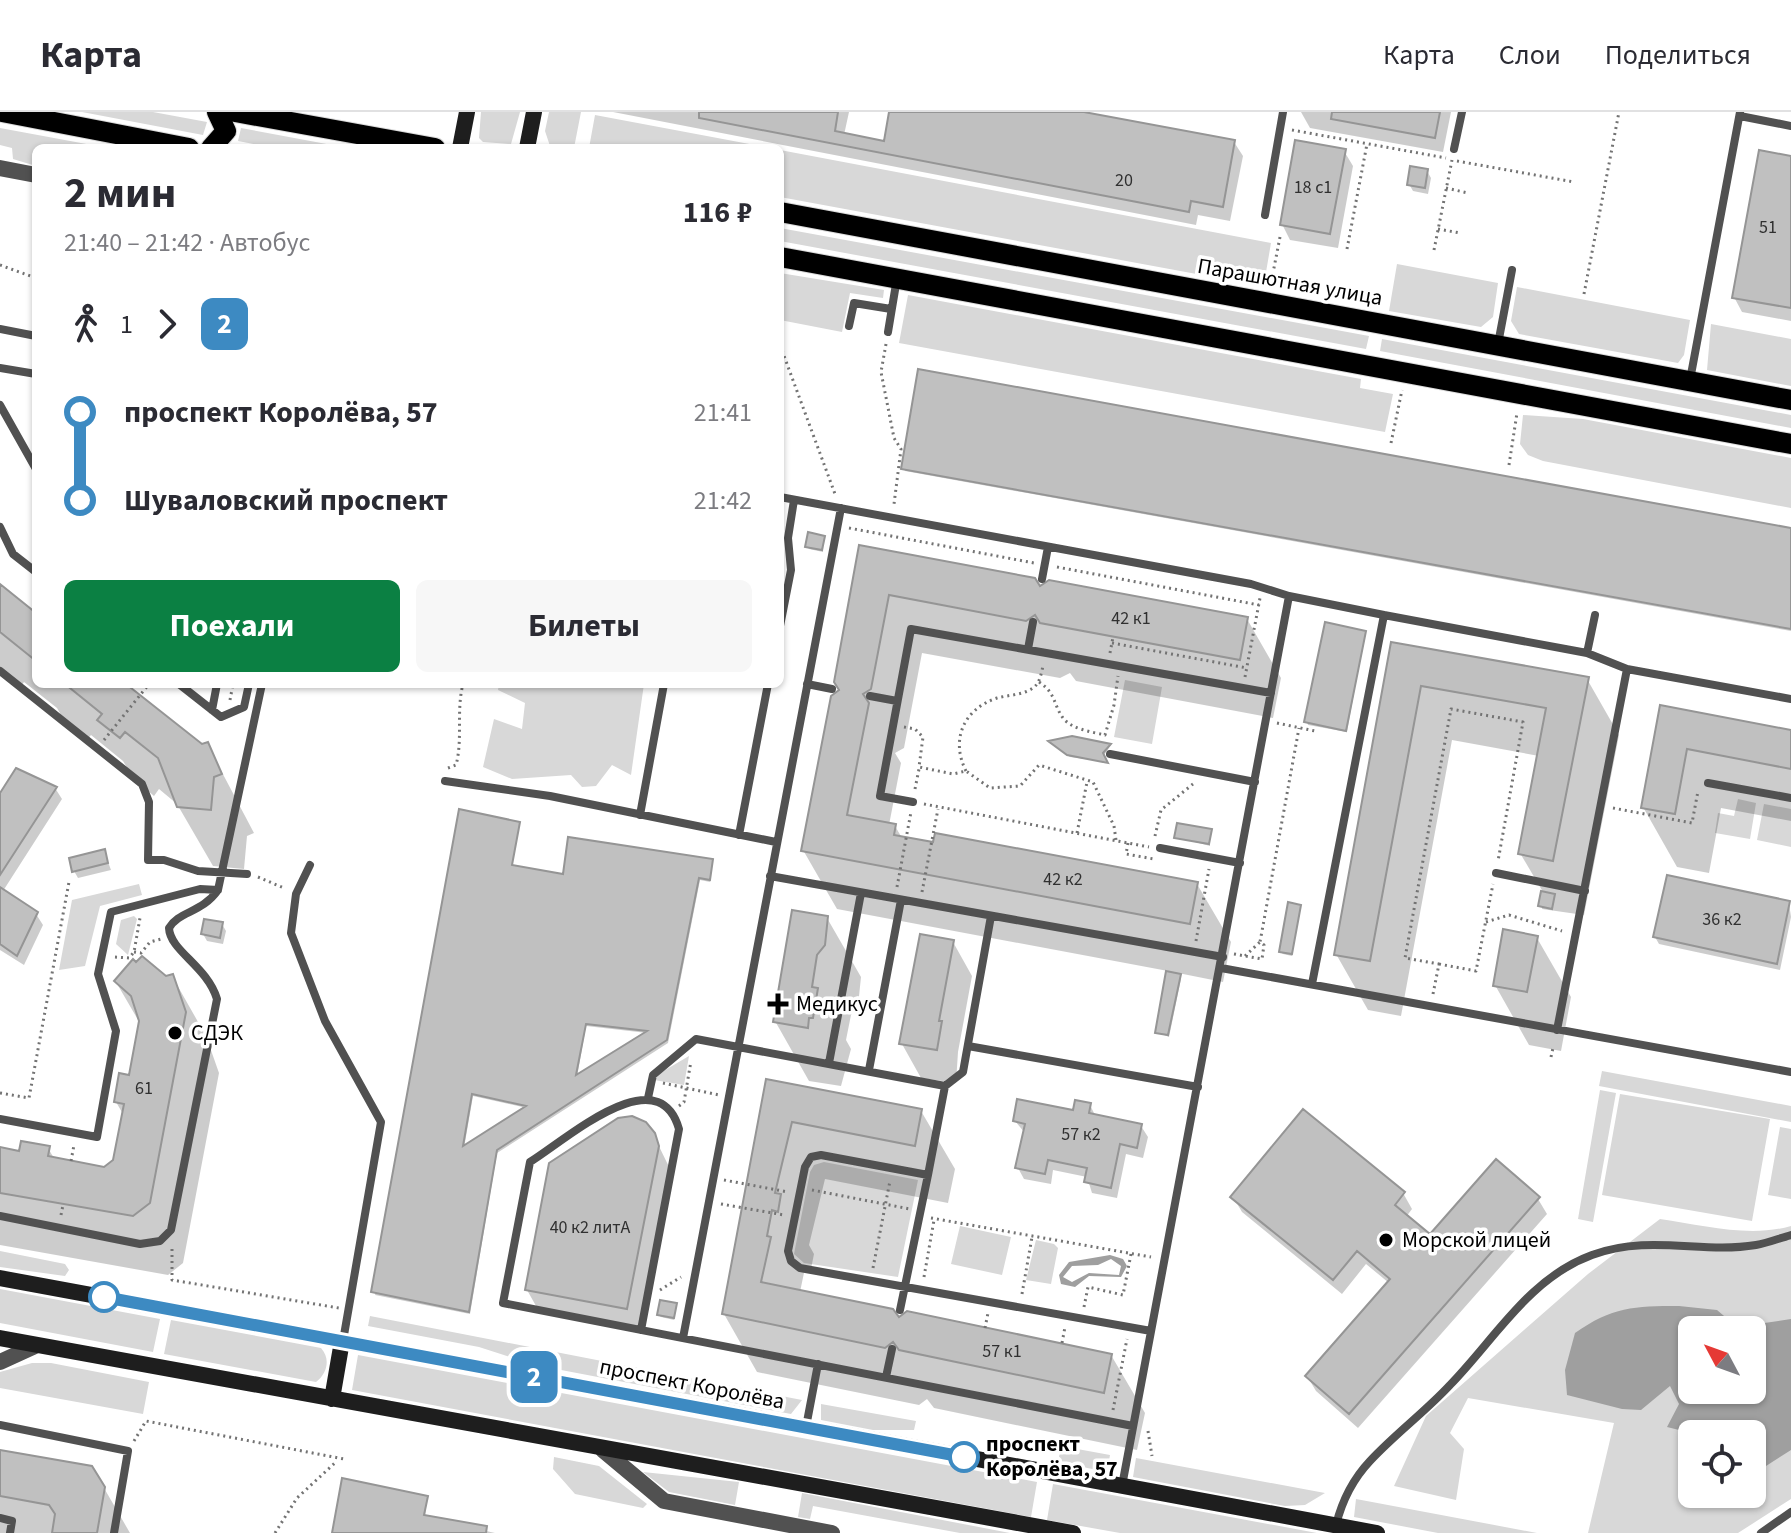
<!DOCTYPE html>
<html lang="ru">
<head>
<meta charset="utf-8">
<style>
  body { margin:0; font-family:"Source Sans 3",sans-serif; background:#f7f7f7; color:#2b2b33; height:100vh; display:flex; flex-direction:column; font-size:30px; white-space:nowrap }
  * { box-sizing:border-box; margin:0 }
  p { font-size:26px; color:#7c7c81 }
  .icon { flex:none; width:44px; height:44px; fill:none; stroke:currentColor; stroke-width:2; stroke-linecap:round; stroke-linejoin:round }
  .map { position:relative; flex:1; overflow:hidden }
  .panel { position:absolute; left:32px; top:32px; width:752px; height:544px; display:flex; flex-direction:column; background:#fff; border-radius:12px; box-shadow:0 2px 6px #0004 }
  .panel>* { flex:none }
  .badge { padding:0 16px; border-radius:12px; font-size:28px; line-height:52px }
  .needle { width:52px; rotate:311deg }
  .fabs { position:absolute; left:1678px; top:1204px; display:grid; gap:16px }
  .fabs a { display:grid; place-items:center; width:88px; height:88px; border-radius:12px; background:#fff; box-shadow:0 2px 6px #0004; font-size:40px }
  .map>.badge { position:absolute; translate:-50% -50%; box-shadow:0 0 0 4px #fff }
  .legs { display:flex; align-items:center; gap:12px; height:88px; padding:0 32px; font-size:26px }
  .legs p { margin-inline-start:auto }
  .summary { display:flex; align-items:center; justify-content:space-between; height:136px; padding:0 32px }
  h1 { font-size:44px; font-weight:700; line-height:60px }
  .button { display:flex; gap:16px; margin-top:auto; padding:16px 32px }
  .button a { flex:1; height:92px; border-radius:12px; background:#0b8043; color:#fff; font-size:32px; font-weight:700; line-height:92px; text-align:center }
  .button a+a { background:#f7f7f7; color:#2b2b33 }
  ul { padding:0 32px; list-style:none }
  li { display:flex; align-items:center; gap:28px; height:88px; font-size:30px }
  li i { display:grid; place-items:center; width:12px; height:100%; margin:0 10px; background:currentColor }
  li i::after { content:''; width:20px; height:20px; margin:-10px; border:6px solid; border-radius:50%; background:#fff }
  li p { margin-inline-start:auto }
  li:first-child i { background:linear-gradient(#0000 50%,currentColor 0) }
  li:last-child i { background:linear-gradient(currentColor 50%,#0000 0) }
  header { display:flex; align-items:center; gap:48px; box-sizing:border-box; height:112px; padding:0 40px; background:#fff; border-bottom:2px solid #e1e1e2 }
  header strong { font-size:38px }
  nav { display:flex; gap:44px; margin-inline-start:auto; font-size:28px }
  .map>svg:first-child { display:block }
  .green { fill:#d8d8d8; fill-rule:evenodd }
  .water { fill:#9f9f9f; fill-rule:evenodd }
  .shadow { fill:#0003; fill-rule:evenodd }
  .building { fill:#c0c0c0; stroke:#959595; stroke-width:2; fill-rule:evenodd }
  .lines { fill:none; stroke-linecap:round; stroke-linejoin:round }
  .primary-casing { stroke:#dbdbdb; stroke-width:22 }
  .path { stroke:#737373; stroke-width:3; stroke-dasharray:2 4; stroke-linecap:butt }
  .lane { stroke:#515151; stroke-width:8 }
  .street { stroke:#515151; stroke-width:16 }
  .secondary { stroke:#1e1e1e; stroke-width:16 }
  .primary { stroke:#000; stroke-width:20 }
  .line-1-casing { stroke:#fff; stroke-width:18 }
  .line-1 { stroke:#3d8ac2; stroke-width:12 }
  .poi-dot { fill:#000; stroke:#fff; stroke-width:3 }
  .stop-1-dot { fill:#fff; stroke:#3d8ac2; stroke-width:4 }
  .labels { text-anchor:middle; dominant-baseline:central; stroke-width:7; stroke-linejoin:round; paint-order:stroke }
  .number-label { font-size:18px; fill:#303030 }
  .street-label { font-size:22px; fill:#000; stroke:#fff }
  .poi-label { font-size:22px; fill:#000; stroke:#fff; text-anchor:start }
  .stop-label { font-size:22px; font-weight:bold; fill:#000; stroke:#fff; text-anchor:start }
</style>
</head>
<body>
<header>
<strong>Карта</strong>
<nav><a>Карта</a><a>Слои</a><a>Поделиться</a></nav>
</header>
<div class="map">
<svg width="1791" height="1421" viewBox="0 0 1791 1421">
  <rect width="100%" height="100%" fill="#fff"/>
  <!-- green -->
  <path class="green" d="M82 0H153L207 10 203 23Z
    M481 0H520L511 32 483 30 479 26Z
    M549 0H581L574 36 550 34 545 19Z
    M595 3 771 36H589Z
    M0 16 108 36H36V54L13 47 12 36 0 33Z
    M241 16 348 36H275L238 29Z
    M780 38 1271 131 1265 166 1229 168 780 85Z
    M780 116 1369 224 1366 237 780 129Z
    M1397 152 1498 171 1493 205 1481 215 1389 199Z
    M780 161 884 178 883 186 850 181 842 220 780 208Z
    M1517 175 1690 208 1684 243 1678 251 1519 222 1511 209Z
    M908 183 1361 267 1360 276 1393 282 1385 320 899 231Z
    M1711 212 1791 227V274L1707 258Z
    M1382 227 1791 303V316L1380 239Z
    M1523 303 1583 307 1791 346V396L1543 349 1528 343 1520 332Z
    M1125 568 1162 575 1152 632 1114 625Z
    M499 572H644L631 663 612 653 596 674 582 675 571 663 512 667 483 655 494 607 522 617 525 591 498 578Z
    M1738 687 1756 691 1750 727 1715 721 1718 701 1734 704Z
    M1764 692 1791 697V735L1757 728Z
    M139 772 142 783 100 794 85 854 59 858 72 788Z
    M134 804 137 807 128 843 116 832 121 808Z
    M689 944 684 973 654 968 655 964Z
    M1602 959 1791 994V1010L1599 974Z
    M1600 978 1616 981 1593 1110 1578 1107Z
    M1620 982 1770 1007 1752 1109 1602 1083Z
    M1780 1015 1791 1017V1087L1768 1083Z
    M824 1050 918 1068 898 1165 804 1151 794 1142 810 1060 814 1053Z
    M1660 1107C1703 1113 1749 1126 1791 1114V1387L1738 1421H1588L1614 1311 1468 1286 1450 1321 1464 1337 1456 1388 1394 1374 1426 1304 1588 1162ZM1692 1218H1752V1278H1692ZM1692 1322H1752V1382H1692Z
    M960 1114 1011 1125 1002 1163 951 1152Z
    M1036 1128 1054 1132 1058 1136 1051 1172 1026 1168Z
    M0 1139 65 1152 69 1158 65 1164 0 1155Z
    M0 1177 160 1207 153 1240 0 1211Z
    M370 1204 802 1288 791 1302 535 1253 479 1235 368 1214Z
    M171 1208 321 1236C331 1247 327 1262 316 1270L164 1242Z
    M358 1243 1037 1370 1031 1405 352 1278Z
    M32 1251H51L149 1270 143 1302 0 1276V1260Z
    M821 1292 916 1309 914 1318H873L821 1308Z
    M1061 1334 1110 1343 1107 1360 1058 1350Z
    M554 1345 599 1354 647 1392 643 1396 575 1382 553 1357Z
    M1136 1346 1325 1381 1305 1393 1285 1394 1133 1365Z
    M643 1360 739 1370 735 1393 669 1380Z
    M1053 1372 1317 1421H1120L1047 1408Z
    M802 1381 1010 1421H960L813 1394 810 1407 798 1405Z
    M1356 1387 1537 1421H1438L1354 1405Z"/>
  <!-- water -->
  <path class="water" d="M1110 1143 1123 1147 1127 1154 1121 1165 1089 1164 1075 1175 1061 1172 1059 1163 1069 1150ZM1111 1147 1121 1154 1119 1163 1089 1161 1072 1170 1063 1165 1072 1154 1098 1153Z
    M1679 1194 1717 1198 1737 1215 1791 1207V1338L1752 1363V1322H1695L1667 1315 1679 1292 1670 1274 1641 1298 1622 1297 1567 1283 1565 1258 1575 1221C1612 1195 1634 1194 1679 1194ZM1692 1218H1752V1278H1692Z"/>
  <!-- shadow -->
  <path class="shadow" d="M613 0H849L844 23 886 32 891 0H1080L1234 30 1243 44 1230 109 1198 103 1196 113Z
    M1301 0H1451L1443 40 1310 16Z
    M1344 39 1353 54 1338 136 1290 128 1282 112Z
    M1791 46V209L1742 200 1734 185Z
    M1427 59 1431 66 1428 82 1413 79 1409 72Z
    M904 356 1791 419V519L905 359Z
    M824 425 823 440 809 437 807 434Z
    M861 435 1039 476 1247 507 1281 566 1273 606 1076 569 1070 561 1060 566 922 541 904 636 895 641 901 651 889 713 895 714 902 726 1197 772 1231 830 1223 870 1178 861 1181 867 1169 925 1157 920 1168 859 837 797 803 738 841 579Z
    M0 475 36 503V572H123L202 635 207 632 254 721 247 724 244 757 213 754 177 692 159 677 154 684 134 667 123 649 91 623 86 629 67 614 57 596 24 570 20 576 0 561Z
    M1365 520 1347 620 1308 613 1307 610Z
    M1392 532 1587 567 1619 623 1584 803 1542 797 1543 780 1520 741 1539 644 1452 628 1401 904 1368 898 1336 842Z
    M1662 595 1791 620V709L1721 696 1709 761 1677 755 1643 695Z
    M1072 626 1110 634 1103 645 1107 650 1070 645 1051 631Z
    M55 676 62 687 3 779 36 802 43 813 24 853 0 838V684Z
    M1210 719V734L1176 725Z
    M104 739 111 758 78 766 74 759Z
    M712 749 710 770 700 768 668 931 497 1041 470 1202 375 1183 509 762 564 764ZM586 914 647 921 577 965ZM473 984 527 996 464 1036Z
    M1789 791 1791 805 1780 858 1659 832 1655 825Z
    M1300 795 1292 844 1283 842 1281 840Z
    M827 806 861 865 858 894 851 903 846 928 851 937 841 974 809 969 775 909Z
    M222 812 226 819 223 832 207 829 203 822Z
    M1537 826 1571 885 1561 939 1529 933 1495 873Z
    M953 830 972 864 958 940 956 971 921 966 902 932Z
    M172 864 206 924 219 961 183 1151 168 1163 0 1133V1037L20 1041 48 1036 55 1048 104 1057 115 1050 123 1002 116 990 131 965 141 913 116 870Z
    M768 969 921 999 955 1057 948 1091 825 1067 809 1133 814 1142 811 1157 805 1156 800 1180 899 1208 1111 1243 1145 1301 1137 1338 934 1296 927 1287 919 1293 757 1260 724 1202Z
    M1090 993 1096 1005 1141 1014 1148 1025 1143 1046 1126 1042 1117 1086 1092 1081 1087 1065 1053 1058 1051 1072 1024 1067 1018 1056 1025 1021 1015 1009 1075 1000Z
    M653 1022 671 1059 639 1219 540 1201 527 1178Z
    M1403 1081 1412 1097 1406 1105 1430 1125 1538 1087 1547 1102 1358 1316 1316 1279 1307 1264 1389 1171 1366 1152 1342 1182 1242 1100 1233 1085Z
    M675 1193 674 1208 661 1205 659 1203Z
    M0 1340 104 1376 130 1421H0Z
    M427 1386 425 1405 495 1421H334Z"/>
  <!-- building -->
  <path class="building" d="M699 0H838L835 19 884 29 889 0H1084L1235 28 1223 95 1191 89 1189 100 699 6Z
    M1332 0H1440L1435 26 1331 7Z
    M1295 28 1346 37 1330 122 1280 113Z
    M1759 38 1791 44V196L1732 186Z
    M1410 54 1428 57 1425 76 1407 73Z
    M918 257 1791 416V517L901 357Z
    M808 420 825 424 822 438 805 435Z
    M859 433 1035 466 1040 474 1049 468 1248 505 1240 548 1040 511 1035 503 1026 509 889 483 871 577 863 582 869 591 847 703 896 712 894 723 933 730 935 721 1198 770 1190 812 801 739 831 584 839 578 834 570Z
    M0 472 36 501V549L0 520Z
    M1325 510 1366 519 1346 619 1304 610Z
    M1391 530 1589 565 1553 749 1518 742 1546 596 1421 574 1370 849 1334 843Z
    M65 572H126L202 632 208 630 222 662 214 665 211 698 177 695 158 646 125 620 120 626 97 608 102 602Z
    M1660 593 1791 618V657L1687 637 1675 702 1641 696Z
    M1072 624 1111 632 1103 641 1108 651 1067 643 1048 629Z
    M16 656 57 675 0 763V681Z
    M459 697 520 710 512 753 563 762 568 725 713 747 710 768 699 766 667 928 497 1038 469 1200 371 1180ZM586 912 647 919 576 963ZM472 982 526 994 463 1034Z
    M1177 711 1212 717 1209 732 1174 726Z
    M105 737 108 751 72 760 69 746Z
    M1667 763 1790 789 1777 852 1653 825Z
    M0 775 38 800 17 844 0 832Z
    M1541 779 1555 782 1552 797 1538 794Z
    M1288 790 1301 793 1292 842 1279 840Z
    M792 798 828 804 825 833 817 843 812 875 818 876 813 906H809L808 916 773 910Z
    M204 807 223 810 220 826 201 822Z
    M1503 817 1538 824 1527 880 1493 874Z
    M920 822 954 828 939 909H942L937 938 899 932Z
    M142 844 166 864 173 862 186 900 150 1091 133 1104 0 1081V1035L19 1039 21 1029 50 1034 48 1044 104 1055 113 1048 124 992 114 990 119 961 129 963 139 909 131 884 114 869 133 847 136 850Z
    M1166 859 1181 862 1168 923 1155 921Z
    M766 967 922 997 915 1034 792 1010 775 1081 781 1082 778 1100 772 1098 767 1124 771 1125 761 1170 893 1197 899 1205 907 1199 1112 1242 1104 1281 899 1238 893 1230 885 1236 722 1202Z
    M1017 987 1073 998 1075 988 1091 991 1089 1001 1142 1012 1137 1036 1120 1032 1111 1076 1084 1070 1087 1056 1048 1048 1045 1062 1015 1056 1025 1012 1013 1009Z
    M1303 997 1405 1080 1395 1093 1430 1122 1496 1047 1540 1085 1349 1302 1305 1264 1390 1167 1357 1139 1333 1168 1230 1085Z
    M632 1004 646 1010 655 1021 659 1034 627 1197 525 1178 549 1051 618 1006Z
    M660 1188 677 1191 674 1206 657 1203Z
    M0 1338 92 1354 105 1375 97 1421H52L55 1402 49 1393 0 1384Z
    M342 1366 428 1384 424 1403 487 1414 486 1421H332Z"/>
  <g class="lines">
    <!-- primary casing -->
    <g class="primary-casing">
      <path id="primary" d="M2 0 189 36
        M235 0 435 36
        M211 36 226 19 217 0
        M780 100 1791 288
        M780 145 1791 332"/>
    </g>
    <!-- path -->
    <path class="path" d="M1292 18 1446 46
      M1457 49 1574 70
      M1446 76 1468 81
      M1438 117 1460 121
      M1280 125 1272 166 1383 187
      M1347 137 1367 32
      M1434 138 1452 48
      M0 153 36 166
      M1584 182 1619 0
      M886 232 881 260 894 326 901 337 894 392
      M780 233 835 382
      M1391 331 1402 278
      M1509 353 1517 301
      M849 416 1034 451
      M1057 455 1259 493
      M1112 531 1247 556
      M1110 541 1113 525
      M1245 565 1260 486
      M1039 570C1056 581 1053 592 1063 606 1071 617 1092 620 1105 623L1114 593 1118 564
      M230 588 233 572
      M1277 611 1315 619
      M904 615 915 617 923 625 919 655 953 662 966 659 990 676 1020 674 1039 653 1093 670 1114 714 1116 728
      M104 628 149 572
      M448 656 456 653C463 627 456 599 463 572
      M966 659C950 627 964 597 997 586 1008 583 1023 583 1033 576 1040 571 1041 562 1043 554
      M915 677 919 657
      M924 692 1149 735
      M1613 696 1692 711 1698 679
      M1077 721 1087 670
      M1155 724 1161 698 1193 672
      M1128 731 1126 742 1154 747
      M258 765 284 776
      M897 775 911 700
      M922 780 938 697
      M1486 810 1509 803 1562 819
      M1196 829 1209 757
      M134 840 141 841 150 830 161 827
      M1234 842 1262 847 1264 833 1260 830 1299 616
      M1245 844 1260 830
      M115 845 129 846 134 840 140 806
      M1439 852 1476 859 1493 772
      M1433 882 1439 852 1405 846 1451 597 1523 610 1498 749
      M1551 945 1553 936
      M663 971 719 983
      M0 981 29 986 69 770
      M679 994 684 990 691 949
      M71 1049 74 1033
      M724 1068 788 1080
      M812 1078 910 1097
      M721 1092 784 1103
      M61 1103 63 1093
      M931 1106 1151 1145
      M172 1137V1168L339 1196
      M873 1156 890 1069
      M924 1165 934 1108
      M660 1178 681 1165
      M1022 1182 1032 1125
      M1084 1195 1088 1175 1123 1183 1131 1142
      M985 1216 988 1201
      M1062 1231 1065 1215
      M1113 1298 1127 1227
      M1148 1319 1152 1344
      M134 1329 146 1309 344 1347
      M275 1421 297 1386 337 1349"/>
    <!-- lane -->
    <path class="lane" d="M1740 4 1791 14
      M1454 37 1462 0
      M1265 103 1283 0
      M849 214 854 191 891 197
      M0 217 36 224
      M888 220 897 166
      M1498 232 1512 158
      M0 256 36 262
      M1690 268 1740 0
      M0 293 36 357
      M780 385 1251 472 1289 484
      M0 415 13 442 36 460
      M1042 467 1048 435
      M780 514 791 458 788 426 794 388
      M1028 537 1033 510
      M1587 541 1595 503
      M1627 557 1791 587
      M0 559 142 672 149 690 148 748H164L198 759 247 762
      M179 572 221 605 244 595 249 572
      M807 572 832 577
      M870 584 897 589
      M212 598 217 572
      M1110 642 1255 670
      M445 669 550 684 776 730
      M1708 671 1791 686
      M913 690 880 684 911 517 1271 581
      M640 703 664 572
      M739 723 768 572
      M1160 736 1240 751
      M310 753 296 782 291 821 325 909 381 1010 343 1229
      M1496 761 1585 779
      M770 764 1223 845
      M1221 856 1791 960
      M1312 872 1384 503 1587 541 1627 557 1557 918
      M968 934 1198 975
      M829 951 861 781
      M869 958 901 788
      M945 974 928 1063 821 1043 811 1045 805 1055 788 1139 791 1149 800 1156 1151 1219
      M648 986 653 963 696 927 945 974 963 960 991 804
      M0 1007 97 1025 116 919 98 862 111 800 200 777 218 778
      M0 1104 140 1132 160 1129 171 1118 217 887C207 854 170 839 169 816 179 799 202 801 218 778L262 572
      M900 1198 928 1063
      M641 1218 679 1017C658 945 567 1027 530 1050L503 1191 1133 1314
      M683 1226 841 396
      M886 1265 892 1237
      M0 1313 128 1339 114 1421
      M806 1315 818 1252
      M1122 1374 1289 484 1384 503
      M0 1406 12 1409 10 1421
      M1336 1413C1342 1389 1353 1367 1370 1349 1395 1322 1425 1300 1450 1273 1495 1227 1529 1166 1592 1143 1650 1122 1701 1142 1756 1133 1768 1131 1780 1126 1791 1123
      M1761 1421 1791 1400"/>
    <!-- street -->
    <path class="street" d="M0 56 36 63
      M0 1250 35 1234
      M603 1338 664 1389 832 1421"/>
    <!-- secondary -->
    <path class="secondary" d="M460 36 467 0
      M527 36 534 0
      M0 1166 1377 1421
      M0 1226 1073 1421
      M332 1287 342 1229"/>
    <!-- primary -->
    <use href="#primary" class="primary"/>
  </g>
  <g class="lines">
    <!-- line-1 casing -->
    <g class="line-1-casing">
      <path id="line-1" d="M104 1185 964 1345"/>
    </g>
    <!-- line-1 -->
    <use href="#line-1" class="line-1"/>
  </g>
  <!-- markers -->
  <g class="poi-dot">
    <path d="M774 880h8v8h8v8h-8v8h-8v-8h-8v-8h8z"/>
    <circle cx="175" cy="921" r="8"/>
    <circle cx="1386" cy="1128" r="8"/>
  </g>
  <g class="stop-1-dot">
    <circle cx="104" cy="1185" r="14"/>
    <circle cx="964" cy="1345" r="14"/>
  </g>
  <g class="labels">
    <!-- number labels -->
    <g class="number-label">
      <text x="1124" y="68">20</text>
      <text x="1313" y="75">18 с1</text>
      <text x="1768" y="115">51</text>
      <text x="1131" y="506">42 к1</text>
      <text x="1063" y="767">42 к2</text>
      <text x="1722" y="807">36 к2</text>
      <text x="144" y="976">61</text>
      <text x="1081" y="1022">57 к2</text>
      <text x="590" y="1115">40 к2 литА</text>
      <text x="1002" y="1239">57 к1</text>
    </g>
    <!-- street labels -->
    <g class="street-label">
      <text transform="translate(1290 170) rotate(10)">Парашютная улица</text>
      <text transform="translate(692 1272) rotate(11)">проспект Королёва</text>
    </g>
    <!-- poi labels -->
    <g class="poi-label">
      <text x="796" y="892">Медикус</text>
      <text x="191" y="921">СДЭК</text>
      <text x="1402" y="1128">Морской лицей</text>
    </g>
    <!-- stop labels -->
    <g class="stop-label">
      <text x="986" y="1332">проспект<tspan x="986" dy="25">Королёва, 57</tspan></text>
    </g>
  </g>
</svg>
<div class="fabs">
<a><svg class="needle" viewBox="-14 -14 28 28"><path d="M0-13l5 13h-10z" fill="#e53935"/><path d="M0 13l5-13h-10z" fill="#7c7c81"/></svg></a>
<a><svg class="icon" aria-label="locate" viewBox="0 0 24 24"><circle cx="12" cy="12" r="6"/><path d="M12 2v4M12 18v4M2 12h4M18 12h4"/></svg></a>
</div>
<b class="badge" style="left:534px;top:1265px;background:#3d8ac2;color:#fff">2</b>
<section class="panel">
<div class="summary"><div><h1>2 мин</h1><p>21:40 – 21:42 · Автобус</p></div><b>116 ₽</b></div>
<div class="legs"><svg class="icon" aria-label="walk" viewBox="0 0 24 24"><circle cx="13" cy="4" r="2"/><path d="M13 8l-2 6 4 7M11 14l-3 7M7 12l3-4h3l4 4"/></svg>1<svg class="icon" aria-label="forward" viewBox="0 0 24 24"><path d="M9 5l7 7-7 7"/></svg><b class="badge" style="background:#3d8ac2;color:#fff">2</b></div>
<ul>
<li><i style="color:#3d8ac2"></i><b>проспект Королёва, 57</b><p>21:41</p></li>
<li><i style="color:#3d8ac2"></i><b>Шуваловский проспект</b><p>21:42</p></li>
</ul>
<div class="button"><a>Поехали</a><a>Билеты</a></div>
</section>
</div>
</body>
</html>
